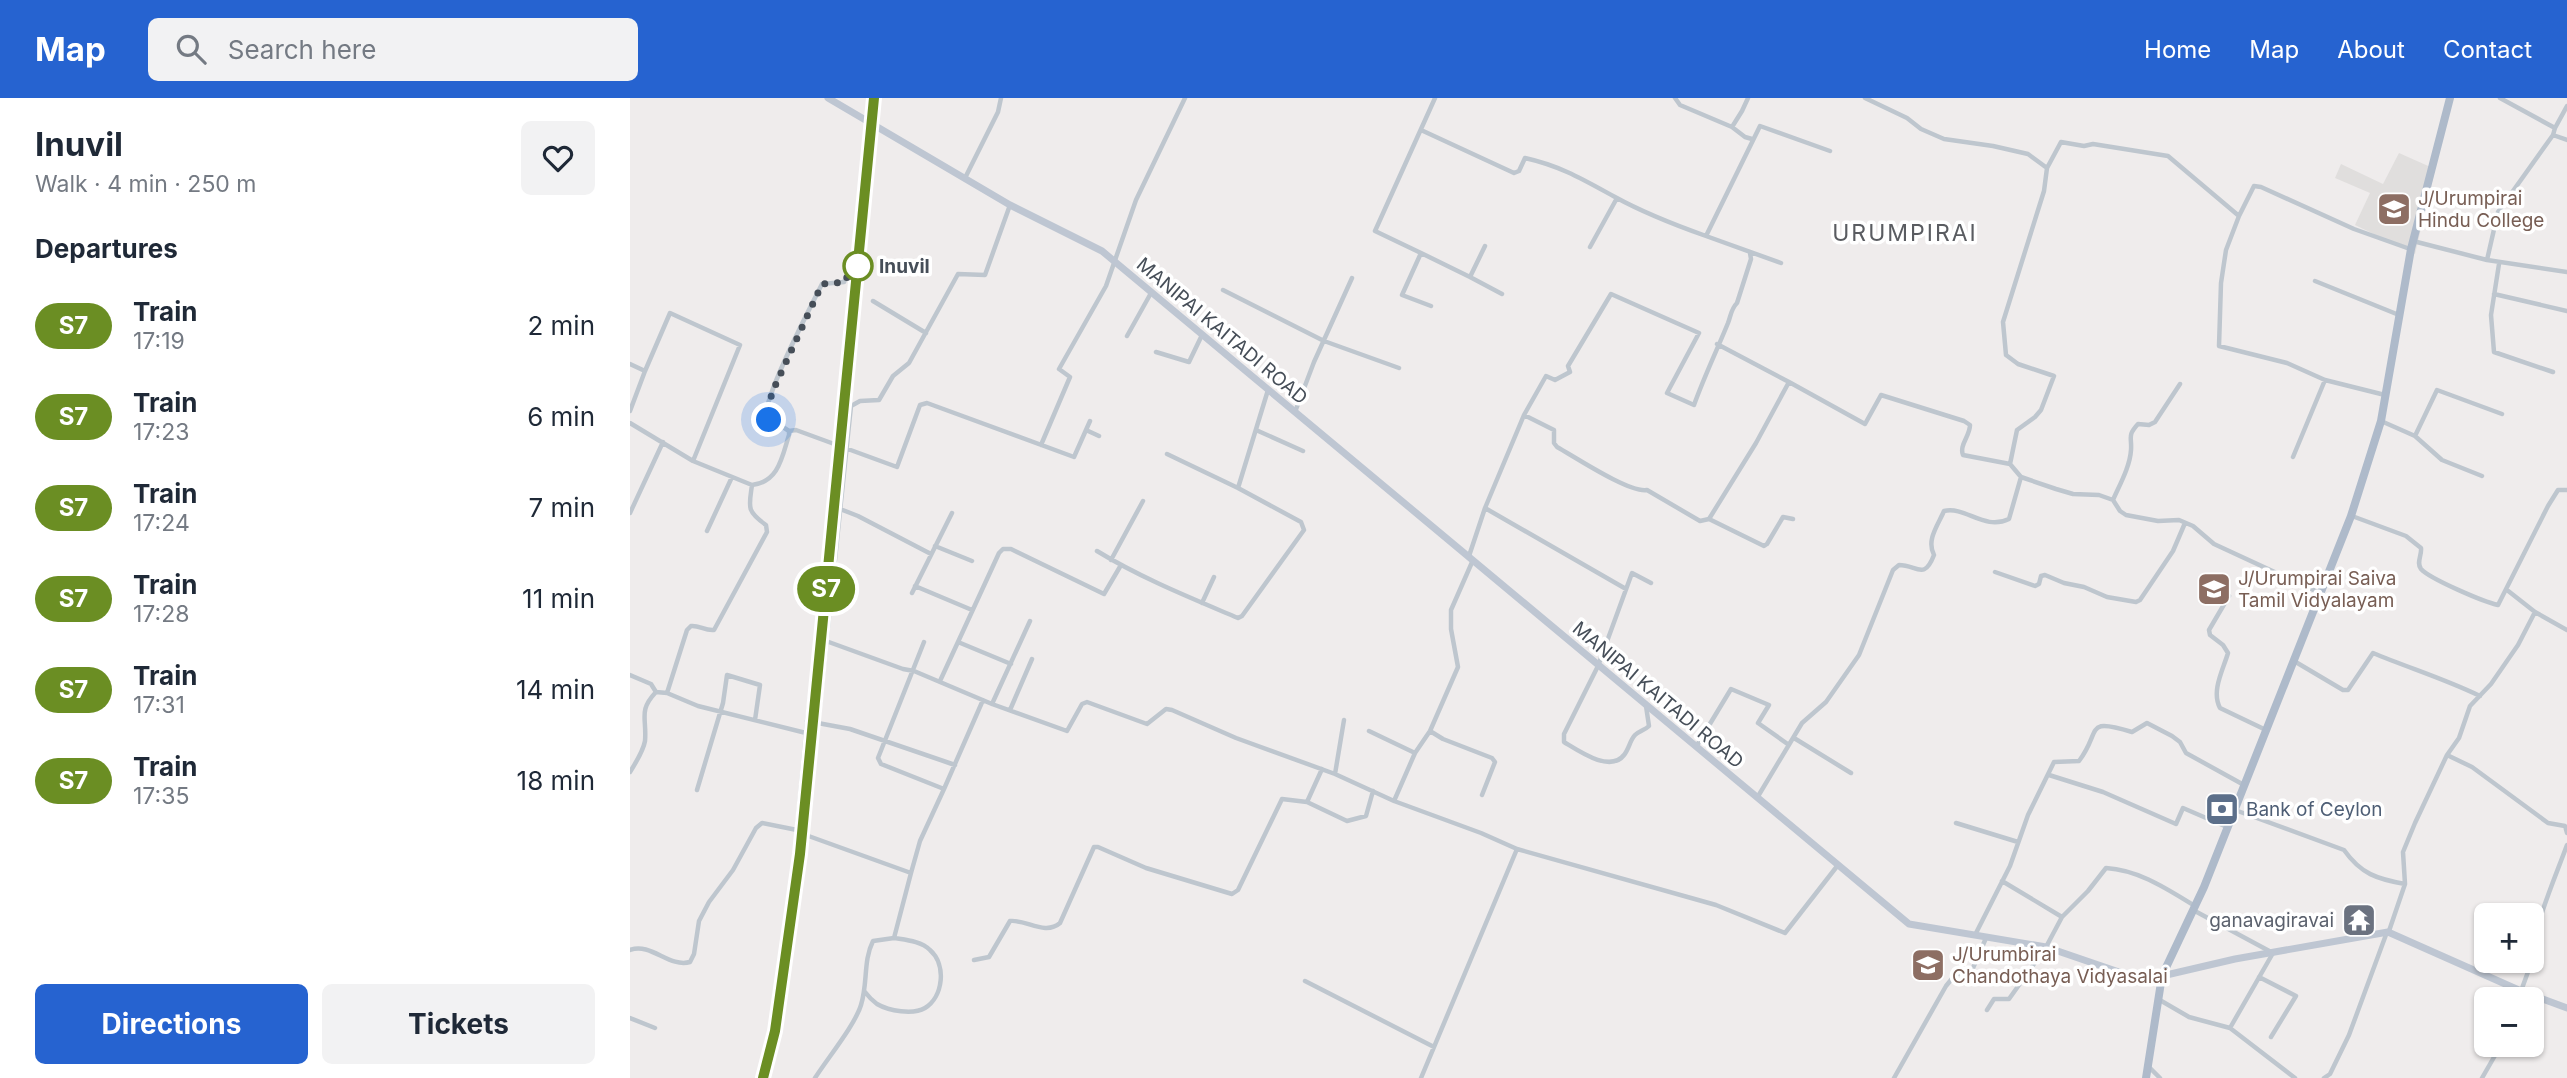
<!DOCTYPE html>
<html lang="en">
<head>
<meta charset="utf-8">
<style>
  body { margin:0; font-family:Inter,sans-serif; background:#f2f2f3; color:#1f2937; height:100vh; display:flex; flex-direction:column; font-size:26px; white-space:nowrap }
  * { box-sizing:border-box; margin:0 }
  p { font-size:23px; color:#747a83 }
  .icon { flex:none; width:38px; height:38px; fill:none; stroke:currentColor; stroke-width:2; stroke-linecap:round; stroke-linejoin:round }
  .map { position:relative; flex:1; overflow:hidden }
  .drawer { display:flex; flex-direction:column; background:#fff; width:630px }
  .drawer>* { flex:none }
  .badge { padding:0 14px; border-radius:23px; font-size:24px; line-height:46px }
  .controls { position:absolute; left:1844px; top:805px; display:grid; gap:14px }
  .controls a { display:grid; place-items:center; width:70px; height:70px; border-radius:10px; background:#fff; box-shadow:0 2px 5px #0004; font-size:35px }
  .you { position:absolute; width:35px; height:35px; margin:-18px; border:5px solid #fff; border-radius:50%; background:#1a73e8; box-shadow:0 0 0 10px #1a73e833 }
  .map>.badge { position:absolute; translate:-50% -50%; box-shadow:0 0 0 4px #fff }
  h2 { padding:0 35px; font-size:26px; line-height:63px }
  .round { display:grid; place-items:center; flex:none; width:74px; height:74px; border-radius:10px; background:#f2f2f3 }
  .head { display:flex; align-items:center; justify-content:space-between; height:119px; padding:0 35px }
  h1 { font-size:33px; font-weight:700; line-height:52px }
  .action { display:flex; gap:14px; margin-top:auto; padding:14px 35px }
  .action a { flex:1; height:80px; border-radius:10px; background:#2663d0; color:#fff; font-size:28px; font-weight:700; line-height:80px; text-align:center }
  .action a+a { background:#f2f2f3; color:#1f2937 }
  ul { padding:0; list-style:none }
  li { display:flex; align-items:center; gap:21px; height:91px; padding:0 35px }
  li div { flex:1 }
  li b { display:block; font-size:26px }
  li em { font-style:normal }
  li .badge { min-width:77px; font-weight:700; text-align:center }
  header { display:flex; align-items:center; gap:42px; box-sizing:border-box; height:98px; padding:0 35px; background:#2663d0; color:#fff }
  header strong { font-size:33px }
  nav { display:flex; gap:38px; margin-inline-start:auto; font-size:24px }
  .search { width:490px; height:63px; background:#f2f2f3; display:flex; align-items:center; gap:18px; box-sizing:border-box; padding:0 24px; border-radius:10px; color:#747a83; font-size:26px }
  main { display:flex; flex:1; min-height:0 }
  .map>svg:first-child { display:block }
  .education { fill:#e0dedd }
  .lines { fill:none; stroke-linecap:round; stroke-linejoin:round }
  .minor { stroke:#bec6ce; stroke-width:4.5 }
  .secondary { stroke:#bec6d2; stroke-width:7 }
  .primary { stroke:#aebaca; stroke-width:8 }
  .rail-casing { stroke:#afb1b6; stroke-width:4.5 }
  .rail { stroke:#fff; stroke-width:2; stroke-dasharray:5; stroke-linecap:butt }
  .line-casing { stroke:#fff; stroke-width:16 }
  .line { stroke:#6b8e23; stroke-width:10 }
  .walk { stroke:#464e58; stroke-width:7; stroke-dasharray:0 12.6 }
  .stop-dot { fill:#fff; stroke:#6b8e23; stroke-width:3.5 }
  .labels { text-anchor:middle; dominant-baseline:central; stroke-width:7; stroke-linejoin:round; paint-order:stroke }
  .education-label { font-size:19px; fill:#785e54; stroke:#fff; text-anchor:start }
  .stop-label { font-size:19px; font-weight:bold; fill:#464e58; stroke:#fff; text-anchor:start }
  .street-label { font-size:19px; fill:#464e58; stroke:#fff }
  .service-label { font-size:19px; fill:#4e5e75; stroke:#fff; text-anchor:start }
  .worship-label { font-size:19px; fill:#5b616d; stroke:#fff; text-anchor:end }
  .quarter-label { font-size:23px; letter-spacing:2px; fill:#5a5c61; stroke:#fff }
</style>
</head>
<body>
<header>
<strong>Map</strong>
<div class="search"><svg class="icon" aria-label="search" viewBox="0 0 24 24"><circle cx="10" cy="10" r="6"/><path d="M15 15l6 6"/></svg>Search here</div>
<nav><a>Home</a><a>Map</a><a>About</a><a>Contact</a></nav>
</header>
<main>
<section class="drawer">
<div class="head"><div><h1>Inuvil</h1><p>Walk · 4 min · 250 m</p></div><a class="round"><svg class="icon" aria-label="heart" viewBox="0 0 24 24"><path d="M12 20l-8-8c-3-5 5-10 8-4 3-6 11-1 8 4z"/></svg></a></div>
<h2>Departures</h2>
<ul>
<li><span class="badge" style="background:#6b8e23;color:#fff">S7</span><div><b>Train</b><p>17:19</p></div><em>2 min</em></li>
<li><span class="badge" style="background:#6b8e23;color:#fff">S7</span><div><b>Train</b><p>17:23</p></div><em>6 min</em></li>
<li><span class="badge" style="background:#6b8e23;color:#fff">S7</span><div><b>Train</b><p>17:24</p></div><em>7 min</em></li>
<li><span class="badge" style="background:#6b8e23;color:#fff">S7</span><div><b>Train</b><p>17:28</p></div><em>11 min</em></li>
<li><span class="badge" style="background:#6b8e23;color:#fff">S7</span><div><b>Train</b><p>17:31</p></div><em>14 min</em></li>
<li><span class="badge" style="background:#6b8e23;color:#fff">S7</span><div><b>Train</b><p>17:35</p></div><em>18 min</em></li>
</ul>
<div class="action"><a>Directions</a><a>Tickets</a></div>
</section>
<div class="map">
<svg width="1937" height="980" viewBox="0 0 1937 980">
  <rect width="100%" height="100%" fill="#efecec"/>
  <!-- education -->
  <path class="education" d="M1769 55 1805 71 1785 156 1725 127 1740 95 1705 80 1711 66 1753 86Z"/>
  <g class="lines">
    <!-- minor -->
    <path class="minor" d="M1045 0 1050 7 1102 29 1112 13 1118 0
      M1235 0 1277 20 1291 31 1314 41 1363 48 1398 56 1417 70
      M1102 29 1115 39 1122 41
      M1925 30 1937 8
      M791 32 884 75 889 73 895 60C931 68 954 82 985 99 1014 115 1045 127 1076 138L1130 28 1200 53
      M1923 37 1937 42
      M335 80 368 14 371 0
      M1609 118 1596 152 1591 185 1589 248 1657 265 1695 282 1755 297
      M1076 138 1151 165
      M1783 143 1857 162 1868 114 1923 37 1925 30 1870 0
      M960 149 987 100
      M791 155 840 179 855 148
      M1857 162 1937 174
      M1869 166 1861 217 1864 254 1923 274
      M840 179 872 196
      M1685 183 1769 217
      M593 192 694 243 769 270
      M1864 196 1937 213
      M243 203 296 235
      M801 208 772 197 791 155 745 133 805 0
      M497 238 521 195
      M526 254 559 264
      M559 264 572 237
      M0 266 15 273 0 313
      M15 273 40 215 110 247 63 363
      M1159 284 1235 326 1251 297 1334 323 1340 327C1340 338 1329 347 1333 357L1380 366
      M665 314 684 264 722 180
      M894 317 924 332V345L927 349C945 359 999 395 1017 392L1070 423 1079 421 1126 345 1159 284 1087 246
      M1751 323 1785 338 1812 362 1852 378
      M0 325 63 363 122 387C119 409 116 413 136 427L137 434 84 532C75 533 69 527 61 528L57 532 37 595
      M456 332 469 338
      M626 332 673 353
      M159 333 166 332 267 369 290 307 297 305 444 359 460 323
      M1785 338 1807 292 1872 316
      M411 347 440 279 429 271 476 188 506 102 555 0
      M537 356 608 390
      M1663 359 1695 282
      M122 387C149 384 152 359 159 337V333L136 318C135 296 180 210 192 186L214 184 223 164 239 0
      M1483 402C1489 388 1500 369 1501 352 1502 339 1497 338 1508 326L1519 327 1525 324 1550 286
      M855 410 894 317 916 278 925 282 940 274 938 268 981 196 1069 235 1037 295 1064 307C1074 279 1087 252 1098 225 1101 217 1101 211 1107 205L1121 161 1120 155
      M210 411 228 418 301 456
      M0 415 33 344
      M1722 418 1776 438 1791 450C1792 457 1786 465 1791 471 1800 481 1854 504 1868 507L1918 408 1928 392H1937
      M1079 421 1134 448 1137 446 1153 419 1163 421
      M77 433 102 379
      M305 448 342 463
      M467 453C511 480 561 500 608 520L612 518 674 432 671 424 608 390 638 292
      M839 458 855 410 996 491
      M481 462 513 403
      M1365 474 1405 488 1409 486 1411 478 1415 477 1434 485 1454 489 1477 499 1506 504 1510 502 1543 453 1555 425
      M285 488 342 512
      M1877 492 1905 514 1937 532
      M282 495 322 415
      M1690 495 1584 446 1563 428 1549 422 1528 423 1496 417 1490 413 1483 402 1469 397 1443 396 1426 391 1391 379 1380 366 1387 332 1405 319 1411 312 1424 278 1388 266 1376 257 1373 224 1414 93 1417 70 1431 44 1454 48 1463 46 1538 58 1609 118 1624 88 1631 89 1724 131 1780 151
      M1599 498 1579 532 1580 537 1593 547 1598 555C1593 572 1581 593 1590 610L1636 632
      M572 505 584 479
      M196 543 273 571 284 573 362 606 437 633 452 606 457 604 517 626 536 611 542 612 606 640 705 676 764 703 851 735 887 751
      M328 544 381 566
      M1664 563 1713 592H1718L1743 555C1779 570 1815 581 1850 598
      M0 577 21 586 26 594
      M310 583 369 455 373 451H381L474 496 491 467
      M362 606 400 523
      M1016 608 1019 628C1015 632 1009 633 1005 637 1000 642 999 651 994 657 980 675 949 653 934 644V636L968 568 1002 475 1021 485
      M380 612 402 561
      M177 623 220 631 325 667
      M188 624 221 308 230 303 249 302 263 278 279 265 328 176 355 177 380 107
      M739 633 785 655
      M800 633 813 641 862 660 865 664 852 697
      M1164 640 1221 675
      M1066 649 1101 591 1139 607 1128 625 1159 647
      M1817 657 1842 669 1918 725 1935 728 1937 735
      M0 674C6 664 13 654 15 643 17 620 8 613 26 594L37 595 68 608 176 635
      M705 676 714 622
      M1419 677 1473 694 1546 726 1553 710 1597 729
      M314 691 353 602
      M67 692 93 605 97 577 130 587 125 622
      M1127 700 1172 625 1196 604 1229 557 1263 472 1269 467C1287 467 1294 483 1304 457 1296 442 1308 427 1314 413 1336 408 1354 433 1379 421L1391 379
      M764 703 785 655 800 633 828 569 821 531V512L843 462
      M677 704 692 671
      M1605 712 1714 752C1731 776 1747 781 1775 786
      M1326 725 1388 744
      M281 775 290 743 314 691 251 666 248 660 294 544
      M1372 783 1432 819
      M1563 812 1643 855 1600 930
      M1759 833 1775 786 1773 754 1785 725 1817 657 1829 640 1840 608 1861 586 1888 547 1905 514
      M1345 837 1380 768 1398 717 1424 664 1449 663C1472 633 1453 619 1502 634L1517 625 1542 638 1550 644 1556 655 1614 687
      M0 852C21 844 39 870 60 864L64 856 69 823 79 804 103 772 126 730 132 725 167 732
      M1902 861C1906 849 1905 839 1908 827 1916 800 1927 774 1937 747
      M344 862 359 859 380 823C396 821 415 838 430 825L464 749H468L516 770 602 796 608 792 652 701 677 704 717 723 736 718 743 693
      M1629 879 1666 898 1641 939
      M675 883 804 949
      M1891 893 1902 863
      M235 894C238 898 243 903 247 906 259 913 283 917 295 910 313 899 317 867 300 852 291 843 276 842 264 840
      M1528 901 1559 919 1600 930 1665 980
      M1357 912 1364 901H1379L1416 849 1432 819 1458 793 1476 770C1509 772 1537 791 1565 808
      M0 920 25 930
      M1518 968 1530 980
      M185 980C197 961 225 927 231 907 238 885 233 863 243 843L264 840 281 775 173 736 167 732 176 635 189 524
      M791 980 887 751 1086 807 1155 835 1208 767
      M1264 980 1316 888 1325 877 1343 870 1356 840
      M1694 980 1700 976 1719 937 1757 834
      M1852 980 1871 947"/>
    <!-- secondary -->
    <path class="secondary" d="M198 0 380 107 472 153 1279 826 1416 849 1489 874 1513 879 1532 878 1605 861 1758 834 1891 893 1937 910"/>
    <!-- primary -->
    <path class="primary" d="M1516 980 1532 878 1574 789 1721 418 1751 323 1781 151 1820 0"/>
    <!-- rail casing -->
    <g class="rail-casing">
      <path id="rail" d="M133 980C152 906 161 832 171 756L244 0"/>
    </g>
    <!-- rail -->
    <use href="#rail" class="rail"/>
  </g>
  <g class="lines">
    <!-- line casing -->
    <g class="line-casing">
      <path id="line" d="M133 980 145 933 170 756 244 0"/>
    </g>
    <!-- line -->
    <use href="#line" class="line"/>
    <!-- walk -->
    <path class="walk" d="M139 322 136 312 145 288 192 186 215 184 223 164 228 168"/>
  </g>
  <!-- icons -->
  <defs>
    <g id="school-square" transform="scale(1.75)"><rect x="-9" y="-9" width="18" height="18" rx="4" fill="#8d6e63" stroke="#fff"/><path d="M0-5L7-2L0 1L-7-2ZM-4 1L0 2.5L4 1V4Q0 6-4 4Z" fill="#fff"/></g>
    <g id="bank-square" transform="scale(1.75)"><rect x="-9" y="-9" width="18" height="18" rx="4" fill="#5c6f8a" stroke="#fff"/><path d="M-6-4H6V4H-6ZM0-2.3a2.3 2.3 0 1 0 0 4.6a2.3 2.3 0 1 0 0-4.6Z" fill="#fff"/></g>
    <g id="temple-square" transform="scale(1.75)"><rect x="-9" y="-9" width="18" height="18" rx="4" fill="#6b7280" stroke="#fff"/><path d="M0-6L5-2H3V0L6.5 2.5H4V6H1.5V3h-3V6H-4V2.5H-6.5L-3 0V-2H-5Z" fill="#fff"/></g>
  </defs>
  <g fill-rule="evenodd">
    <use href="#school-square" x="1764" y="111"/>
    <use href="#school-square" x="1584" y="491"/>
    <use href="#bank-square" x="1592" y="711"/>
    <use href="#temple-square" x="1729" y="822"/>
    <use href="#school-square" x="1298" y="867"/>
  </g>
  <!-- markers -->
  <circle class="stop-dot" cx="228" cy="168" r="14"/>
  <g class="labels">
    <!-- education labels -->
    <g class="education-label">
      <text x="1788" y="100">J/Urumpirai<tspan x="1788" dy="22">Hindu College</tspan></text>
      <text x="1608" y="480">J/Urumpirai Saiva<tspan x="1608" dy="22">Tamil Vidyalayam</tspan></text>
      <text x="1322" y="856">J/Urumbirai<tspan x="1322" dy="22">Chandothaya Vidyasalai</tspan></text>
    </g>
    <!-- stop labels -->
    <g class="stop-label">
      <text x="249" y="168">Inuvil</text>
    </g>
    <!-- street labels -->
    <g class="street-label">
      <text transform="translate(592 233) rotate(40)">MANIPAI KAITADI ROAD</text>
      <text transform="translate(1028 597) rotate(40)">MANIPAI KAITADI ROAD</text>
    </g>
    <!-- service labels -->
    <g class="service-label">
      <text x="1616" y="711">Bank of Ceylon</text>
    </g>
    <!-- worship labels -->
    <g class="worship-label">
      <text x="1704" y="822">ganavagiravai</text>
    </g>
    <!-- quarter labels -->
    <g class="quarter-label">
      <text x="1275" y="135">URUMPIRAI</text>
    </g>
  </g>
</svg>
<div class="controls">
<a>+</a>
<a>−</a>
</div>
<div class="you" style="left:139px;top:322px"></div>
<b class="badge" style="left:196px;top:491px;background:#6b8e23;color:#fff">S7</b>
</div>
</main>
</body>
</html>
